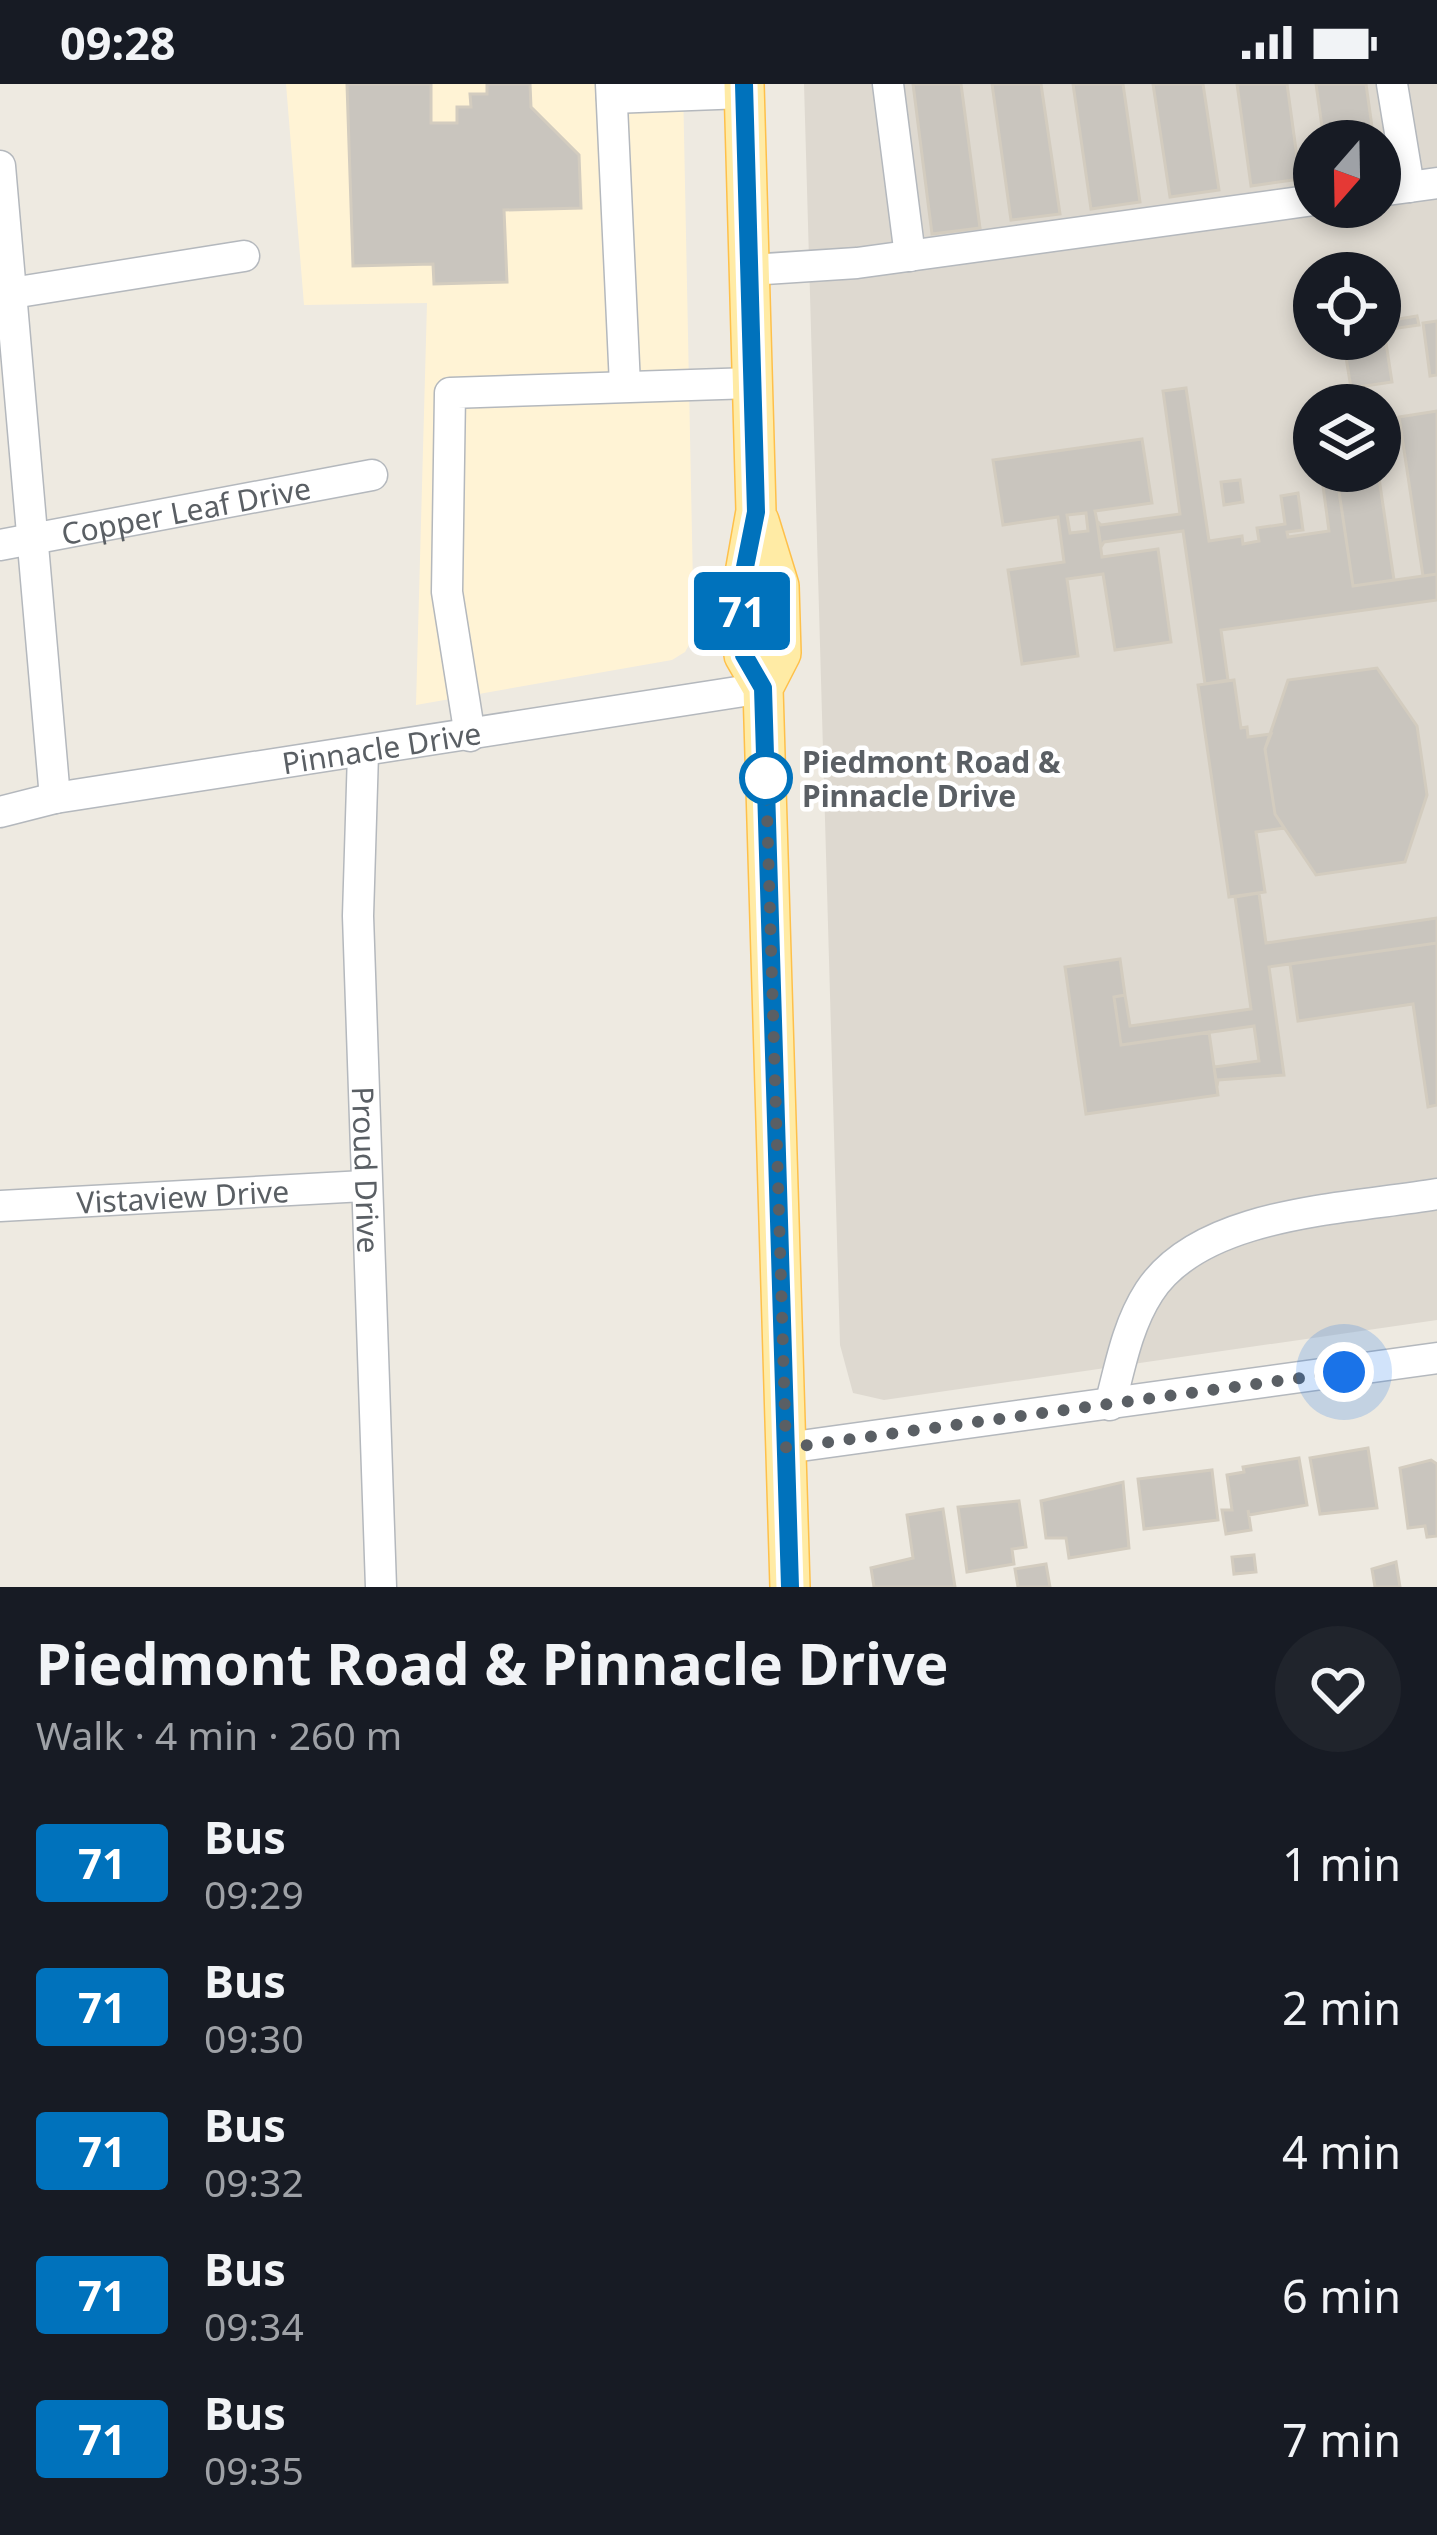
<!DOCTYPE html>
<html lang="en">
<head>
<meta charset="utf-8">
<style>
  body { margin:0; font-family:"Noto Sans",sans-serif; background:#20242c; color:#f1f3f6; height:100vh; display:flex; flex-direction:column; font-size:45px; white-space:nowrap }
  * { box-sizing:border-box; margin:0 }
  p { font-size:39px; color:#9ea1a6 }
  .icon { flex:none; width:66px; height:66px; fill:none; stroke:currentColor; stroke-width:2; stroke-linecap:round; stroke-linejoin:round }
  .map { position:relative; height:1503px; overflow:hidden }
  .sheet { display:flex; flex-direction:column; background:#171b24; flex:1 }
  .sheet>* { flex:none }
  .badge { padding:0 24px; border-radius:9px; font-size:42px; line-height:78px }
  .needle { width:78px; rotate:200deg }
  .buttons { position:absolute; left:1293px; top:36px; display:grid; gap:24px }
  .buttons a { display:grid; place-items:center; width:108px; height:108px; border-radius:50%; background:#171b24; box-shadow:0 6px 18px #0003; font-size:60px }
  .you { position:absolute; width:60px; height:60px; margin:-30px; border:9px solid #fff; border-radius:50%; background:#1a73e8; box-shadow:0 0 0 18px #1a73e833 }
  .map>.badge { position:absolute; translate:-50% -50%; box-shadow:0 0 0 6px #fff }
  .round { display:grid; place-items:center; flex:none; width:126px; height:126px; border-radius:63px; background:#20242c }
  .head { display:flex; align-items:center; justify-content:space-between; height:204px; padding:0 36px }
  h1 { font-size:57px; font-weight:700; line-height:90px }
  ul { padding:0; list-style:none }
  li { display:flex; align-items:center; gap:36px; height:144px; padding:0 36px }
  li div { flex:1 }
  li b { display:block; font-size:45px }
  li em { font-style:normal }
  li .badge { min-width:132px; font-weight:700; text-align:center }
  .status { display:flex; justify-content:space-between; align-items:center; height:84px; padding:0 60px; background:#171b24; direction:ltr }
  .status svg { height:33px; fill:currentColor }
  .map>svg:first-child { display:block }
  .commercial { fill:#fff3d5 }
  .education { fill:#ded9d0; fill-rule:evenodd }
  .building { fill:#c9c5be; stroke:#d3ccbf; stroke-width:3; fill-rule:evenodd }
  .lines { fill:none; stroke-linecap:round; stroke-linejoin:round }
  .minor-casing { stroke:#b4b8bd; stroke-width:33 }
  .major-casing { stroke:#fec04a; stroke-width:42 }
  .minor { stroke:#fff; stroke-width:30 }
  .major { stroke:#ffeba5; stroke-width:39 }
  .line-casing { stroke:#fff; stroke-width:27 }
  .line { stroke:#0072bc; stroke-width:18 }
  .walk { stroke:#5a5f64; stroke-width:12; stroke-dasharray:0 21.6 }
  .stop-dot { fill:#fff; stroke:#0072bc; stroke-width:6 }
  .labels { text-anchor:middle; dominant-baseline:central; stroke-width:9; stroke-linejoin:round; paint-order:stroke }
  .street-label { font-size:30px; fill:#5a5f64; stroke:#fff }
  .stop-label { font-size:30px; font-weight:bold; fill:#5a5f64; stroke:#fff; text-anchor:start }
</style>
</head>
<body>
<div class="status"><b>09:28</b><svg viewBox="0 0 49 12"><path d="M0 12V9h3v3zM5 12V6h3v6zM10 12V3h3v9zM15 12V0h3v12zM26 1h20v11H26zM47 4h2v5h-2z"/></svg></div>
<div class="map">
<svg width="1437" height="1503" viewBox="0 0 1437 1503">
  <rect width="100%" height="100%" fill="#eeeae1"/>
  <!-- commercial -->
  <path class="commercial" d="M286 0H683L694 552 685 568 672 576 416 621 427 219 304 221Z"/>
  <!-- education -->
  <path class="education" d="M804 0H1437V1236L884 1316 853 1309 840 1261ZM1314 57H1380V123H1314ZM1314 189H1380V255H1314ZM1314 321H1380V387H1314Z"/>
  <!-- building -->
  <path class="building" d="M347 0H431V39H457V23H471L470 10H487V0H530L531 23 579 71 581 124 504 126 507 198 434 200 433 180 353 182Z
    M913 0H961L980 144 932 150Z
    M992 0H1041L1060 130 1011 136Z
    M1073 0H1123L1140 118 1091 125Z
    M1153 0H1203L1219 106 1170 113Z
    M1237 0H1287L1300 95 1251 102Z
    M1316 0H1366L1374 57H1324Z
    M1417 232 1419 241 1384 246 1392 298 1351 304 1343 255H1380V238Z
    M1437 237V291L1430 292 1423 239Z
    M1186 304 1209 457 1242 452 1243 460 1259 457 1257 444 1285 440 1281 412 1298 409 1303 446 1287 448 1288 453 1329 447 1321 387H1336L1353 502 1437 490V516L1221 546 1228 596 1205 600 1183 447 1104 458 1101 463 1097 437 1101 441 1180 430 1163 307Z
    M1437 327V490L1423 492 1399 333Z
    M1142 355 1152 419 1095 427 1097 437 1102 473 1158 465 1171 558 1115 566 1103 490 1067 495 1078 572 1022 580 1008 486 1064 478 1058 433 1003 441 993 376ZM1086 429 1088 447 1070 449 1067 431Z
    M1336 387H1378L1394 496 1353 502Z
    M1240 396 1243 418 1224 421 1221 398Z
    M1377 584 1417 642 1427 711 1405 778 1316 791 1275 730 1265 665 1288 596Z
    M1234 596 1241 644 1247 643 1248 653 1271 650 1265 665 1275 730 1284 744 1256 748 1265 808 1229 813 1198 601Z
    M1259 809 1266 859 1437 834V859L1269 883 1284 991 1218 996 1217 1002 1214 983 1259 977 1254 942 1121 961 1114 913 1125 911 1130 942 1251 925 1235 813Z
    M1437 859V1021L1428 1023 1413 920 1298 937 1290 880Z
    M1120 875 1125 911 1114 913 1121 961 1209 948 1218 1011 1086 1030 1065 883Z
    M1368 1364 1377 1424 1320 1430 1310 1374Z
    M1299 1374 1307 1421 1249 1431 1248 1426 1251 1446 1226 1450 1222 1426H1232L1227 1391 1244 1388 1243 1383Z
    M1431 1376 1437 1380V1452L1427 1453 1425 1442 1408 1444 1400 1384Z
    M1212 1386 1218 1436 1144 1445 1138 1395Z
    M1123 1398 1129 1464 1069 1474 1066 1454H1046L1041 1417Z
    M1019 1417 1026 1463 1012 1465 1014 1480 967 1488 958 1423Z
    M943 1425 955 1503H874L871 1484 913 1474 907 1431Z
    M1254 1471 1256 1488 1234 1490 1232 1473Z
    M1396 1478 1400 1503H1375L1372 1485Z
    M1046 1480 1050 1503H1018L1015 1485Z"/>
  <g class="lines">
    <!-- minor casing -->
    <g class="minor-casing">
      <g id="minor">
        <path d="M611 0 625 301"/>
        <path d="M888 0 910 172"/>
        <path d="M1392 0 1409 103"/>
        <path d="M612 14 744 9"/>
        <path d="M0 82 55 714"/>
        <path d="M1380 107 1437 99"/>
        <path d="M749 186 857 179 1314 116"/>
        <path d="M0 211 244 172"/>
        <path id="s1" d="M0 461 372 391"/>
        <path d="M470 652 447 508 450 309 752 299"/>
        <path id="s2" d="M363 669 358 832 381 1503"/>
        <path id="s3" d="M0 728 55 714 763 604"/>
        <path id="s4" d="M0 1122 364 1102"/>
        <path d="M1110 1321C1120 1283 1127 1242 1149 1208 1201 1127 1349 1125 1437 1110"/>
        <path d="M786 1364 1437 1274"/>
      </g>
    </g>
    <!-- major casing -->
    <g class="major-casing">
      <path id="major" d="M744 0 756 427 741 512 744 571 763 604 790 1503
        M759 437 779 502 781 569 763 604"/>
    </g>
    <!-- minor -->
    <use href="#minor" class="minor"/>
    <!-- major -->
    <use href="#major" class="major"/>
  </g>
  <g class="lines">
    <!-- line casing -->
    <g class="line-casing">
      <path id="line" d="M744 0 756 428 741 503 744 571 763 604 790 1503"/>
    </g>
    <!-- line -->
    <use href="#line" class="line"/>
    <!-- walk -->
    <path class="walk" d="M766 694 786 1364 1344 1288"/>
  </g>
  <!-- markers -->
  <circle class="stop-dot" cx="766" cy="694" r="24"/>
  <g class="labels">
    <!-- street labels -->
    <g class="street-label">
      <text stroke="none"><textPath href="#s1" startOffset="189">Copper Leaf Drive</textPath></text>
      <text stroke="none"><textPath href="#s3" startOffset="387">Pinnacle Drive</textPath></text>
      <text stroke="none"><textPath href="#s2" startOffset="417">Proud Drive</textPath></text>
      <text stroke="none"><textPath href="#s4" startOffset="183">Vistaview Drive</textPath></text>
    </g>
    <!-- stop labels -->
    <g class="stop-label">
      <text x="802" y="677">Piedmont Road &amp;<tspan x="802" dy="34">Pinnacle Drive</tspan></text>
    </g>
  </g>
</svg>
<div class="buttons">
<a><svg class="needle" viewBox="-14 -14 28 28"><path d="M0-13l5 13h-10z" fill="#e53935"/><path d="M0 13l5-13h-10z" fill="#9ea1a6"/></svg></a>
<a><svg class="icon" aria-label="locate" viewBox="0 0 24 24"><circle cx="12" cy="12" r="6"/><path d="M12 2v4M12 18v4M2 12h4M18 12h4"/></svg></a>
<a><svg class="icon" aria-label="layers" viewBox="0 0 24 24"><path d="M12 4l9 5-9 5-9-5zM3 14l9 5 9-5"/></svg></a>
</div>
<div class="you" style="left:1344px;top:1288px"></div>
<b class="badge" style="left:742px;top:527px;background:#0072bc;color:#fff">71</b>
</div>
<section class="sheet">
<div class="head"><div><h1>Piedmont Road &amp; Pinnacle Drive</h1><p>Walk · 4 min · 260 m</p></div><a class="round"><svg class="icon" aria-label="heart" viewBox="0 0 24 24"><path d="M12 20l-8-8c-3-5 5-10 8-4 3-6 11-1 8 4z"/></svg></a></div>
<ul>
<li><span class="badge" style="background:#0072bc;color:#fff">71</span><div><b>Bus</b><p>09:29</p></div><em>1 min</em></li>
<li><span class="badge" style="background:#0072bc;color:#fff">71</span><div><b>Bus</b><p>09:30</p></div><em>2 min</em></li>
<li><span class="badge" style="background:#0072bc;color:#fff">71</span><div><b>Bus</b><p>09:32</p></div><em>4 min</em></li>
<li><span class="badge" style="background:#0072bc;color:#fff">71</span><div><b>Bus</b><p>09:34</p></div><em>6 min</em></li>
<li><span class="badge" style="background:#0072bc;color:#fff">71</span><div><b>Bus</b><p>09:35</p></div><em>7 min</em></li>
</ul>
</section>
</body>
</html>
